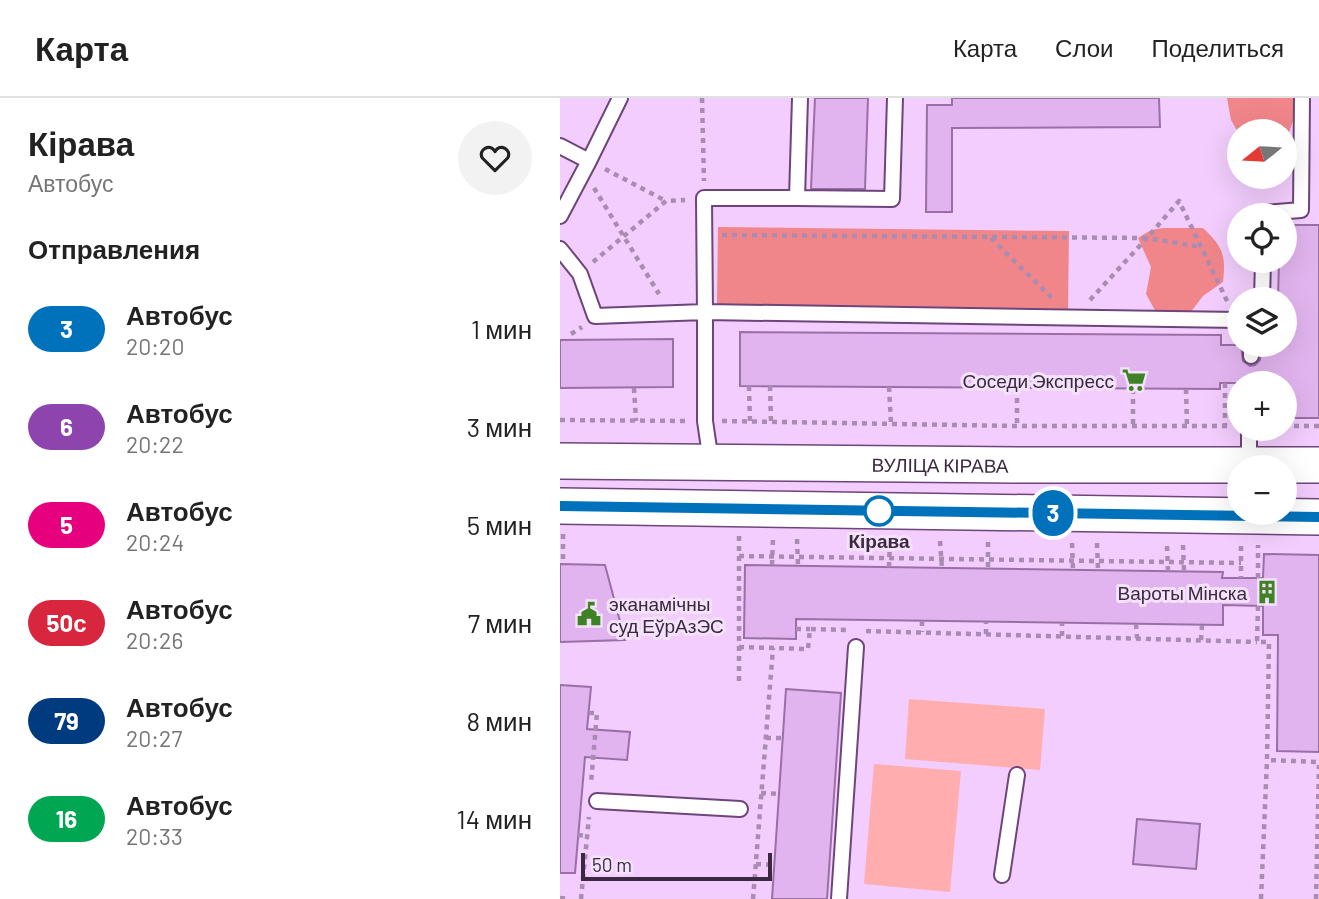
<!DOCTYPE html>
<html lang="ru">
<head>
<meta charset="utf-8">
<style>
  body { margin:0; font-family:Barlow,sans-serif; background:#f2f2f2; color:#222; height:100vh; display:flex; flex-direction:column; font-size:26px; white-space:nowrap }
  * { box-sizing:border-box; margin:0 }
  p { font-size:23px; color:#767676 }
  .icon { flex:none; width:38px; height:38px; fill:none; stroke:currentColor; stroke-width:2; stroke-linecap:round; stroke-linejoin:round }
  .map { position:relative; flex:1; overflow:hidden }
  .drawer { display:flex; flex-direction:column; background:#fff; width:560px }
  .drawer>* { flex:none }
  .badge { padding:0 14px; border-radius:23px; font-size:24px; line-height:46px }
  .needle { width:46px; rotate:252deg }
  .fabs { position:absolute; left:667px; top:21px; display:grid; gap:14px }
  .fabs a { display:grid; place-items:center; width:70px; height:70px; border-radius:50%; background:#fff; box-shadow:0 7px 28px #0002; font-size:35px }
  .scale { position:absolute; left:21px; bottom:18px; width:191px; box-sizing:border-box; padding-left:7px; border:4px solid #3c2941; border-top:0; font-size:19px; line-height:24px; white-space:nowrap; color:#3c2941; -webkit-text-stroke:5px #f4e2fa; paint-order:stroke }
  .map>.badge { position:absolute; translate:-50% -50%; box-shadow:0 0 0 4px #fff }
  h2 { padding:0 28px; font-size:26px; line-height:63px }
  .round { display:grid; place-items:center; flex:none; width:74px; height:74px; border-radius:37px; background:#f2f2f2 }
  .overview { display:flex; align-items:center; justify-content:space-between; height:119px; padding:0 28px }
  h1 { font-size:33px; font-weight:700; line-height:52px }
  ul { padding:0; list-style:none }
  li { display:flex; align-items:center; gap:21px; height:98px; padding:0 28px }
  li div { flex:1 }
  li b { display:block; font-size:26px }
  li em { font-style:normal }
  li .badge { min-width:77px; font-weight:700; text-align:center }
  header { display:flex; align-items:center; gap:42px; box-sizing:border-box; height:98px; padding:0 35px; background:#fff; border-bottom:2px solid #e0e0e0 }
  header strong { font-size:33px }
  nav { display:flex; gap:38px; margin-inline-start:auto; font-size:24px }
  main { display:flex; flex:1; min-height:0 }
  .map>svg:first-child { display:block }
  .green { fill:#ffadaf }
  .forest { fill:#f1868a }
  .building { fill:#e2b4ef; stroke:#9a6fa7; stroke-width:2 }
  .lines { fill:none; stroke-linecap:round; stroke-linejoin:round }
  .service-casing { stroke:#6e457a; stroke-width:18 }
  .tertiary-casing { stroke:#6e457a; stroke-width:38 }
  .path { stroke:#aa8cb3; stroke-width:4.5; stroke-dasharray:5 5; stroke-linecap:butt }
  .service { stroke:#fff; stroke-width:14 }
  .tertiary { stroke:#fff; stroke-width:35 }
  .line-casing { stroke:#fff; stroke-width:16 }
  .line { stroke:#0072bc; stroke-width:10 }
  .stop-dot { fill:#fff; stroke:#0072bc; stroke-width:3.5 }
  .labels { text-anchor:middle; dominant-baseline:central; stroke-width:6; stroke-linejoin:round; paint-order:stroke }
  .poi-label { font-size:19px; fill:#3c2941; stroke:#f4e2fa; text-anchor:end }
  .street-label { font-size:19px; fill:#3c2941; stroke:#f4e2fa }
  .stop-label { font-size:19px; font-weight:bold; fill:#3c2941; stroke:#f4e2fa }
</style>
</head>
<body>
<header>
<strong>Карта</strong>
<nav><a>Карта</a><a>Слои</a><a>Поделиться</a></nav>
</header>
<main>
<section class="drawer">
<div class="overview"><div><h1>Кірава</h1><p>Автобус</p></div><a class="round"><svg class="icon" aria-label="heart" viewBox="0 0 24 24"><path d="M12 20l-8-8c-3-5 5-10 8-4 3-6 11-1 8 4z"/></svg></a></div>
<h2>Отправления</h2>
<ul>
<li><span class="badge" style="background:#0072bc;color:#fff">3</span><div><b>Автобус</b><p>20:20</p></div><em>1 мин</em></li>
<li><span class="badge" style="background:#8e44ad;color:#fff">6</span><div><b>Автобус</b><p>20:22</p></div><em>3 мин</em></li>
<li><span class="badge" style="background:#e6007e;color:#fff">5</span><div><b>Автобус</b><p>20:24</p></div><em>5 мин</em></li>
<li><span class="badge" style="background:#d7263d;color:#fff">50с</span><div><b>Автобус</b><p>20:26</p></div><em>7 мин</em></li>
<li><span class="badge" style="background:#003b80;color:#fff">79</span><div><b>Автобус</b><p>20:27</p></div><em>8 мин</em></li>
<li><span class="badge" style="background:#00a651;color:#fff">16</span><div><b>Автобус</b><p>20:33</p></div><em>14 мин</em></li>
</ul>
</section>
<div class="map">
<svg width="759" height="801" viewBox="0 0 759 801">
  <rect width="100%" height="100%" fill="#f2cdfd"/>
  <!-- green -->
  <path class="green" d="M349 601 485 611 480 672 345 661Z
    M314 666 401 673 390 794 304 786Z"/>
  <!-- forest -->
  <path class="forest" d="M667 0H734L733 23 725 46 724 33H679V36L671 22Z
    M158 129 509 133 508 211 157 207Z
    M603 130H643C663 149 666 157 663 184L643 198 630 215 598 218 586 196 591 169 578 140 591 132Z"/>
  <!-- building -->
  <path class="building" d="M255 0H308L305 91H251Z
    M392 0H599L600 29 392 30V114H366L367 7H392Z
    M724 127H759V320H724V285H660V291L180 288V234L661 237V247H681L683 263 690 268 695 267 700 262 701 247H724V201H718L719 163H724Z
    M113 241V289L0 290V242Z
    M704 456 759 457V654L717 653 718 537H703V508L663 507V527L236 521V541L184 540 185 467 663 474 662 480H703Z
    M0 466 45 467 65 542 0 544Z
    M0 587 31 589 27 631 70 634 67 662 25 659 15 775H0Z
    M226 591 281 595 267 801H212Z
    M577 721 640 726 636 771 573 766Z"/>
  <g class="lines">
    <!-- service casing -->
    <g class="service-casing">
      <path id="service" d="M0 48 29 63 60 0
        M237 100 332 101 335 0
        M703 117V115L741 112 742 0
        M0 118 29 63
        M0 151 20 176 35 218 145 214 144 100H237L240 0
        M702 201 703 163
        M691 258V247
        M689 331V367
        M151 364 145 323V214L679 222
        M37 703 180 711
        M442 777 457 677
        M279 801 296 549"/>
    </g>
    <!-- tertiary casing -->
    <g class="tertiary-casing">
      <g id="tertiary">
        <path id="s1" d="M0 363 457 367H759"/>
        <path d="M0 408 759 419"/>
      </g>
    </g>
    <!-- path -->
    <path class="path" d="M142 0 144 83
      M45 71 106 103
      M34 90 99 196
      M162 137 587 140 619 103 668 205
      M431 140 492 200
      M33 164 106 103 125 102
      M530 202 587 140 641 149
      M11 236 22 229
      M665 285V328
      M189 288 190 324
      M210 288 211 324
      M329 289 331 326
      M74 290 76 323
      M457 290V328
      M573 291V328
      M626 291 627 328
      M0 322 129 323
      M162 323 457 328H671
      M724 328H759
      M3 436V466
      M237 441 238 468
      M380 443 382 470
      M428 444V470
      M512 445 513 472
      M537 445 538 472
      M623 447 624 473
      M607 448 608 473
      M681 448V480
      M179 458 681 465
      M212 467 213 440
      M329 469 330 442
      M698 480V447
      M698 508 697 544H709L707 662 759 664
      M362 523V534
      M576 526 577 540
      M236 531H250
      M306 533 697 544
      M426 536V524
      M502 538V525
      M641 542 642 527
      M179 549 248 551 250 531 287 532
      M179 583V438
      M29 615H37L31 685
      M206 640H222
      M201 695 219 696
      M18 737 27 738
      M196 766 215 767
      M0 800 9 801
      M21 801 29 719
      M193 801 213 550
      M701 801 707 662
      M756 801 759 667"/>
    <!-- service -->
    <use href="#service" class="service"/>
    <!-- tertiary -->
    <use href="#tertiary" class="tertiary"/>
  </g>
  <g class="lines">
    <!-- line casing -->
    <g class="line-casing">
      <path id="line" d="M0 408 759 419"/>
    </g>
    <!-- line -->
    <use href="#line" class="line"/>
  </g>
  <!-- icons -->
  <defs>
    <g id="supermarket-bare" transform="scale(1.89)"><path d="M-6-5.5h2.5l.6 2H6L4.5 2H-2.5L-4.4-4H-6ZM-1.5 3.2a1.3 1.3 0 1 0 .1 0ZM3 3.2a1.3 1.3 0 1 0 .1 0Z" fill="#3f8225" stroke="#f4e2fa" stroke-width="2.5" paint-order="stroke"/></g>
    <g id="building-bare" transform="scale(1.89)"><path d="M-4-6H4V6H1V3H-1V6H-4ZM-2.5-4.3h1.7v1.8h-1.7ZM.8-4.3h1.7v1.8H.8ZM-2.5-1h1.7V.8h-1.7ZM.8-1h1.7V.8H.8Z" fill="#3f8225" stroke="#f4e2fa" stroke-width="2.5" paint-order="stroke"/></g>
    <g id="civic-bare" transform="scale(1.89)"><path d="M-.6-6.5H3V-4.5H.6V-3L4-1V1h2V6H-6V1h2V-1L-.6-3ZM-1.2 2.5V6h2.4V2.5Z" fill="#3f8225" stroke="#f4e2fa" stroke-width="2.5" paint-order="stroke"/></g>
  </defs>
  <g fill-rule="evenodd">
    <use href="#supermarket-bare" x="574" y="282"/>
    <use href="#building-bare" x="707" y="494"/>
    <use href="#civic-bare" x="29" y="516"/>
  </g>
  <!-- markers -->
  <circle class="stop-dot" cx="319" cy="413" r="14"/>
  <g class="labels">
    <!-- poi labels -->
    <g class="poi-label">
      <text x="554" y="282">Соседи Экспресс</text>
      <text x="687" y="494">Вароты Мінска</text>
      <text x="49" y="505" text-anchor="start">эканамічны<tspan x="49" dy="22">суд ЕўрАзЭС</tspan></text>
    </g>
    <!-- street labels -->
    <g class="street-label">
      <text stroke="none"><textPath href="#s1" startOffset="380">ВУЛІЦА КІРАВА</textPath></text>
    </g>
    <!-- stop labels -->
    <g class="stop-label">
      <text x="319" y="442">Кірава</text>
    </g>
  </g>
</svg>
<div class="fabs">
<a><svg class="needle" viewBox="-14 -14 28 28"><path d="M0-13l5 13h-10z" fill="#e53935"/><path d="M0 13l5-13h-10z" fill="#767676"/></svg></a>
<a><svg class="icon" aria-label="locate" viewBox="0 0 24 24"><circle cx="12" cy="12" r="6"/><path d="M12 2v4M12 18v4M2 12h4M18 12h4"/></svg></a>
<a><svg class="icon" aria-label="layers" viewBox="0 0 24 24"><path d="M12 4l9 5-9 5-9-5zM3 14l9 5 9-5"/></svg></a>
<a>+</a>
<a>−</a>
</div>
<div class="scale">50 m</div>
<b class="badge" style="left:493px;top:415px;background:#0072bc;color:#fff">3</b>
</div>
</main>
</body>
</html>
